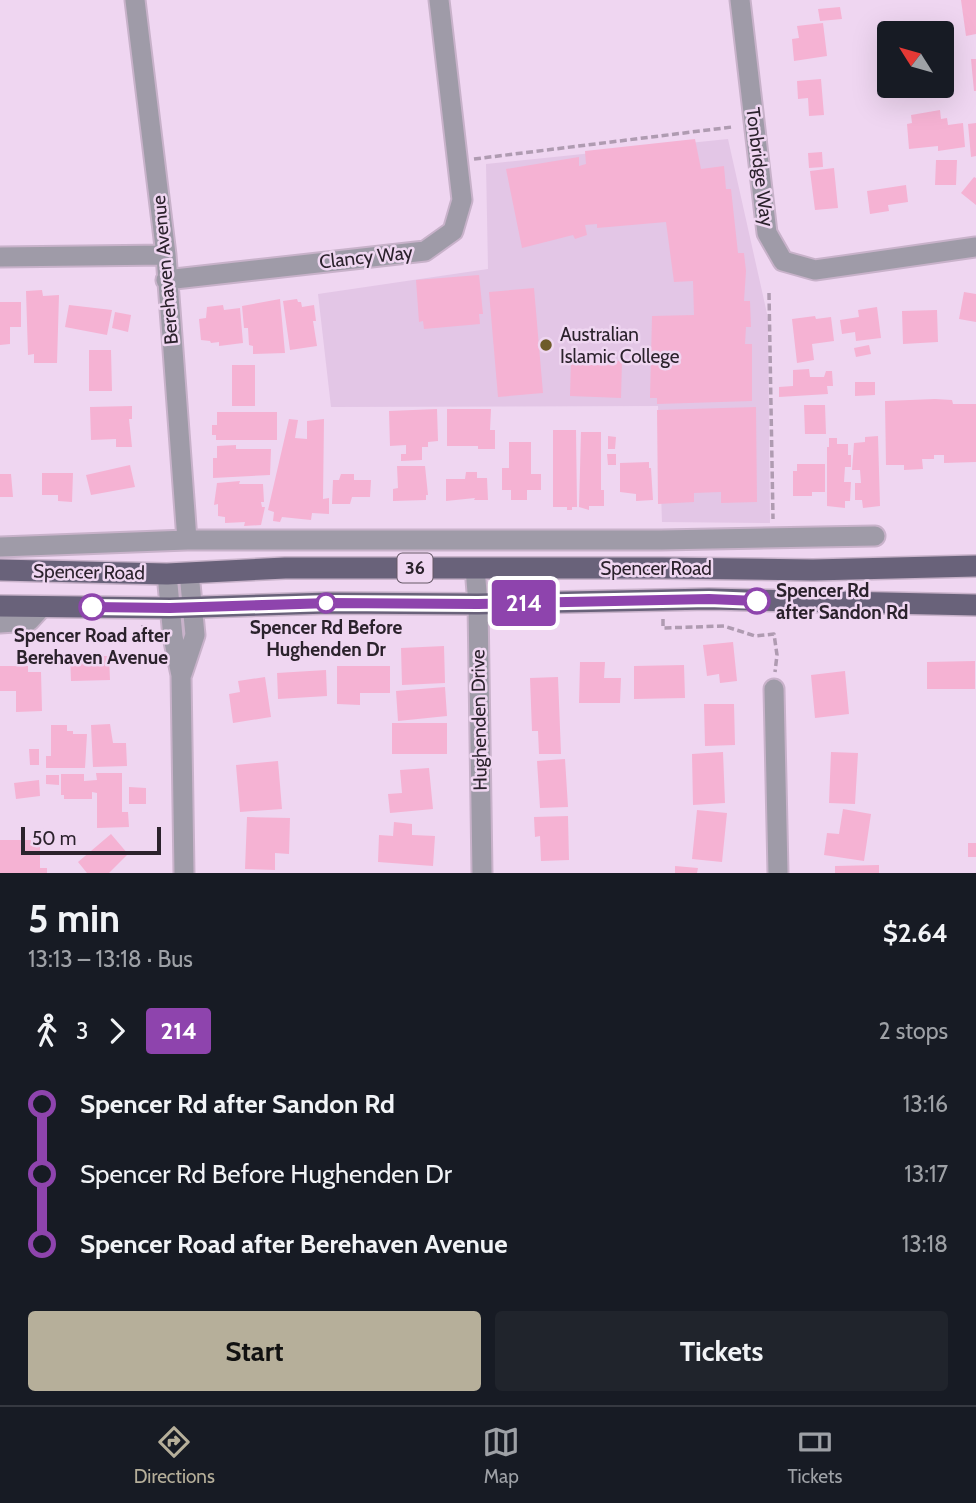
<!DOCTYPE html>
<html lang="en">
<head>
<meta charset="utf-8">
<style>
  body { margin:0; font-family:Cabin,sans-serif; background:#20242c; color:#f1f3f6; height:100vh; display:flex; flex-direction:column; font-size:26px; white-space:nowrap }
  * { box-sizing:border-box; margin:0 }
  p { font-size:23px; color:#9ea1a6 }
  .icon { flex:none; width:38px; height:38px; fill:none; stroke:currentColor; stroke-width:2; stroke-linecap:round; stroke-linejoin:round }
  .map { position:relative; height:873px; overflow:hidden }
  .details { display:flex; flex-direction:column; background:#171b24; flex:1 }
  .details>* { flex:none }
  .badge { padding:0 14px; border-radius:5px; font-size:24px; line-height:46px }
  .needle { width:46px; rotate:307deg }
  .buttons { position:absolute; left:877px; top:21px; display:grid; gap:14px }
  .buttons a { display:grid; place-items:center; width:77px; height:77px; border-radius:7px; background:#171b24; box-shadow:0 7px 28px #0002; font-size:35px }
  .scale { position:absolute; left:21px; bottom:18px; width:140px; box-sizing:border-box; padding-left:7px; border:4px solid #2b222c; border-top:0; font-size:19px; line-height:24px; white-space:nowrap; color:#2b222c; -webkit-text-stroke:5px #efd6f1; paint-order:stroke }
  .map>.badge { position:absolute; translate:-50% -50%; box-shadow:0 0 0 4px #fff }
  .legs { display:flex; align-items:center; gap:10px; height:77px; padding:0 28px; font-size:23px }
  .legs p { margin-inline-start:auto }
  .headline { display:flex; align-items:center; justify-content:space-between; height:119px; padding:0 28px }
  h1 { font-size:38px; font-weight:700; line-height:52px }
  .action { display:flex; gap:14px; margin-top:auto; padding:14px 28px }
  .action a { flex:1; height:80px; border-radius:7px; background:#b6af9a; color:#111; font-size:28px; font-weight:700; line-height:80px; text-align:center }
  .action a+a { background:#20242c; color:#f1f3f6 }
  ul { padding:0 28px; list-style:none }
  li { display:flex; align-items:center; gap:24px; height:70px; font-size:26px }
  li i { display:grid; place-items:center; width:10px; height:100%; margin:0 9px; background:currentColor }
  li i::after { content:''; width:18px; height:18px; margin:-9px; border:5px solid; border-radius:50%; background:#171b24 }
  li p { margin-inline-start:auto }
  li:first-child i { background:linear-gradient(#0000 50%,currentColor 0) }
  li:last-child i { background:linear-gradient(currentColor 50%,#0000 0) }
  .tab-bar { display:flex; justify-content:space-around; align-items:center; height:98px; border-top:2px solid #363941; background:#171b24; font-size:19px; color:#9ea1a6 }
  .tab-bar a { display:grid; justify-items:center; gap:4px }
  .tab-bar .selected { color:#b6af9a }
  .map>svg:first-child { display:block }
  .built { fill:#e3c6e6 }
  .building { fill:#f5b2d3 }
  .lines { fill:none; stroke-linecap:round; stroke-linejoin:round }
  .minor-casing { stroke:#c8b2ca; stroke-width:23 }
  .major-casing { stroke:#c8b2ca; stroke-width:24 }
  .path { stroke:#af9bb1; stroke-width:3.5; stroke-dasharray:7 3.5; stroke-linecap:butt }
  .minor { stroke:#9f9ba8; stroke-width:19 }
  .major { stroke:#69627a; stroke-width:21 }
  .line-1-casing { stroke:#fff; stroke-width:16 }
  .line-1 { stroke:#8e44ad; stroke-width:10 }
  .poi-dot { fill:#6e5b29; stroke:#efd6f1; stroke-width:2.5 }
  .stop-1-dot { fill:#fff; stroke:#8e44ad; stroke-width:3.5 }
  .labels { text-anchor:middle; dominant-baseline:central; stroke-width:5; stroke-linejoin:round; paint-order:stroke }
  .shield { fill:#efd6f1; stroke:#665867; stroke-width:2 }
  .shield-label { font-size:18px; font-weight:bold; fill:#2b222c }
  .street-label { font-size:19px; fill:#2b222c; stroke:#efd6f1 }
  .poi-label { font-size:19px; fill:#2b222c; stroke:#efd6f1; text-anchor:start }
  .stop-label { font-size:19px; font-weight:bold; fill:#2b222c; stroke:#efd6f1 }
</style>
</head>
<body>
<div class="map">
<svg width="976" height="873" viewBox="0 0 976 873">
  <rect width="100%" height="100%" fill="#efd6f1"/>
  <!-- built -->
  <path class="built" d="M728 139 768 318 770 523 662 522 658 406 331 407 318 294 488 269 486 164Z"/>
  <!-- building -->
  <path class="building" d="M961 0H976V34L966 36Z
    M840 7 842 19 820 21 818 9Z
    M823 23 827 56 794 61 792 39 799 38 797 26Z
    M971 59H976V91H974Z
    M821 79 824 115 809 116 808 98 798 99 797 81Z
    M940 110 941 119 947 118 948 125 963 123 965 147 938 151V146L909 149 907 124 912 123 911 115Z
    M976 123V156L971 157 968 124Z
    M695 139 701 169 724 166 726 189H731L738 253H744L746 271 744 301H750L751 327H746L745 344H752V401L657 404V398H650L652 316 694 315 693 281 674 282 666 222 597 228V224L585 225 587 235 575 239 573 235 522 248 506 169 579 157V166L586 164 585 151Z
    M822 152 823 167 809 168 808 153Z
    M936 160H957L956 185H935Z
    M834 168 838 208 815 210 810 171Z
    M974 177 976 178V205L961 193Z
    M906 185 908 202 888 205 889 211 870 214 867 191Z
    M479 275 483 314H479L480 324 424 329 423 321 419 322 416 280Z
    M534 288 543 393 498 397 489 292Z
    M42 290 43 296 59 295 57 363H34V354L28 355 26 291Z
    M964 292 976 294V322L959 319Z
    M280 299 285 353 253 354V346L249 345 248 328H244L242 306Z
    M297 299 298 302H301L302 307 314 305 316 321H313L317 346 290 350 283 301Z
    M0 302H21V327H10V344L0 345Z
    M69 305 112 310 107 335 65 327Z
    M223 305 224 310 240 308 243 343 219 346V342L211 343 210 341 201 340 199 319 206 318 207 307Z
    M877 307 881 338 856 341 855 332 842 334 840 320 859 317 858 310Z
    M937 310 938 342 903 344 902 311Z
    M115 312 131 315 128 332 112 328Z
    M815 316 816 319 831 317 834 341 812 344 814 360 797 363 792 319Z
    M869 345 871 354 856 357 854 348Z
    M89 350H111L112 391H89Z
    M571 360 622 361 621 398 570 396Z
    M232 365H255V406H232Z
    M809 369 810 377H824L826 371H832L833 386H827L828 394 779 397V387L793 386V370Z
    M855 382H875V395L855 396Z
    M935 399 952 400 953 404H976V462L944 463V455H934V459H922L923 469 904 470V465H886L885 401Z
    M804 405H825L826 434H805Z
    M132 406V419H129L132 447H116V439L91 440 90 407Z
    M756 407 757 502 721 503V492L694 493V502L658 504 657 410Z
    M437 409 438 441 428 442V447H422V460L401 461V454H406V445L390 446 389 411Z
    M447 409H491L490 430H495V449H478V446H447Z
    M217 412H277V440H216V435H212V425H217Z
    M289 419 298 420 295 438 307 439V421L324 419 323 499 329 498V514L312 513 311 520 282 517 280 522 273 521 274 512 268 510Z
    M553 430H576L577 507H572V510H567V507H553Z
    M581 432H601V490H604V506H589V510L579 507Z
    M608 436 616 437 615 449H608Z
    M878 436 880 506 863 508 862 500H855V483H861L860 470H852L854 443 865 442V437Z
    M829 438H837V444H848V455H851V467H845L844 482H851L850 501H845V508L827 506V447H829Z
    M509 442H531V474H541V490H527V500H511V490H502V468H509Z
    M236 445V449H271L270 475 213 478V458H217V446Z
    M607 454H616V465H608Z
    M649 462V468H651L653 500 636 501V494L620 492V463Z
    M797 464H825V492H812V496H793V471H797Z
    M130 465 135 487 91 495 86 475Z
    M397 466H425L428 495H426V500L393 501V489L398 488Z
    M466 472H477V478H487L488 500H474L475 498 446 501V479H465Z
    M42 473H73L72 502 58 501V495H42Z
    M0 474H11L13 497H0Z
    M341 474H354V480H371L370 497H352L350 504H332L333 480H339Z
    M240 481 239 484H263L264 502H261L262 507H265L261 525 244 526 245 522 225 523V517L218 516V504L214 505 217 483Z
    M733 642 737 681 720 683 719 674 707 676 703 645Z
    M444 646 445 683 402 685 401 648Z
    M95 652V656H109L110 680 71 681 70 654Z
    M975 661V689H927V662Z
    M580 662H605L604 678H621L620 703H579Z
    M684 665 685 698 634 699V666Z
    M0 666H28V672H41L42 711 16 712V691H0Z
    M337 666H390V693H360V705L337 704Z
    M326 670 327 696 278 699 277 673Z
    M845 671 849 714 815 718 811 675Z
    M265 677 271 717 233 723 229 694 240 692 238 681Z
    M558 677 561 754H539L538 731H532L530 678Z
    M445 687 447 716 398 721 396 691Z
    M704 704H734L735 745 705 746Z
    M392 723H447V754H392Z
    M110 724 113 743H126L127 766 93 767 91 725Z
    M51 725H67V731H73V734H87L85 768H46V756H51Z
    M29 749H39V765H30Z
    M723 752 725 803 693 805 692 754Z
    M831 752 858 753 855 804 829 803Z
    M565 759 568 807 540 808 537 761Z
    M278 761 282 809 240 812 236 765Z
    M429 768 433 809 390 813 388 794 402 793 400 770Z
    M96 773H122V812H128L129 827 97 828V793L92 792V799H64V795H61V774H84V781L97 780Z
    M46 775H59V785L46 784Z
    M39 780 40 796 16 799 14 783Z
    M129 787 146 788V804H129Z
    M843 809 871 814 864 861 824 855 827 833 839 834Z
    M697 810 727 813 722 862 692 859Z
    M568 816 569 860 541 861 540 836 535 837 534 817Z
    M247 817 290 818 289 854 275 853V870L245 869Z
    M394 822 412 824V835L435 836 433 866 378 862 379 835 393 836Z
    M111 834 128 854 109 873H87L78 862Z
    M0 840H40V868H47V873H0Z
    M968 843H976V857H968Z
    M879 865V873H835V866Z
    M675 866 698 868 697 873H675Z"/>
  <g class="lines">
    <!-- minor casing -->
    <g class="minor-casing">
      <path id="minor" d="M135 0 166 255 187 540
        M740 0 767 233 783 261 815 270 976 247
        M0 257 166 255
        M166 280 425 251 453 231 462 200 439 0
        M0 547 187 540H661L875 536
        M475 568 478 604 482 873
        M167 574 173 637 181 675 184 873
        M0 623 29 621 42 607
        M182 674 195 635 189 573
        M774 689 778 873"/>
    </g>
    <!-- major casing -->
    <g class="major-casing">
      <path id="major" d="M0 570 167 574 285 568H662L813 570 976 566
        M0 606 170 608 329 603 478 604 709 599 976 605"/>
    </g>
    <!-- path -->
    <path class="path" d="M474 159 732 127
      M769 293 773 519
      M663 619V628L724 626 755 636 774 634 777 655 775 672
      M143 625V634L154 635"/>
    <!-- minor -->
    <use href="#minor" class="minor"/>
    <!-- major -->
    <use href="#major" class="major"/>
  </g>
  <g class="lines">
    <!-- line-1 casing -->
    <g class="line-1-casing">
      <path id="line-1" d="M92 607 170 608 330 603 478 604 709 599 757 601"/>
    </g>
    <!-- line-1 -->
    <use href="#line-1" class="line-1"/>
  </g>
  <!-- markers -->
  <circle class="poi-dot" cx="546" cy="345" r="7"/>
  <g class="stop-1-dot">
    <circle cx="757" cy="601" r="12"/>
    <circle cx="326" cy="603" r="9"/>
    <circle cx="92" cy="607" r="12"/>
  </g>
  <g class="labels">
    <!-- shield labels -->
    <rect class="shield" x="397.5" y="553.5" width="35" height="29" rx="5"/>
    <g class="shield-label">
      <text x="415" y="568">36</text>
    </g>
    <!-- street labels -->
    <g class="street-label">
      <text transform="translate(760 167) rotate(83)">Tonbridge Way</text>
      <text transform="translate(366 257) rotate(-6)">Clancy Way</text>
      <text transform="translate(165 270) rotate(-95)">Berehaven Avenue</text>
      <text x="656" y="568">Spencer Road</text>
      <text transform="translate(89 572) rotate(1)">Spencer Road</text>
      <text transform="translate(479 720) rotate(-91)">Hughenden Drive</text>
    </g>
    <!-- poi labels -->
    <g class="poi-label">
      <text x="560" y="334">Australian<tspan x="560" dy="22">Islamic College</tspan></text>
    </g>
    <!-- stop labels -->
    <g class="stop-label">
      <text x="776" y="590" text-anchor="start">Spencer Rd<tspan x="776" dy="22">after Sandon Rd</tspan></text>
      <text x="326" y="627">Spencer Rd Before<tspan x="326" dy="22">Hughenden Dr</tspan></text>
      <text x="92" y="635">Spencer Road after<tspan x="92" dy="22">Berehaven Avenue</tspan></text>
    </g>
  </g>
</svg>
<div class="buttons">
<a><svg class="needle" viewBox="-14 -14 28 28"><path d="M0-13l5 13h-10z" fill="#e53935"/><path d="M0 13l5-13h-10z" fill="#9ea1a6"/></svg></a>
</div>
<div class="scale">50 m</div>
<b class="badge" style="left:524px;top:603px;background:#8e44ad;color:#fff">214</b>
</div>
<section class="details">
<div class="headline"><div><h1>5 min</h1><p>13:13 – 13:18 · Bus</p></div><b>$2.64</b></div>
<div class="legs"><svg class="icon" aria-label="walk" viewBox="0 0 24 24"><circle cx="13" cy="4" r="2"/><path d="M13 8l-2 6 4 7M11 14l-3 7M7 12l3-4h3l4 4"/></svg>3<svg class="icon" aria-label="forward" viewBox="0 0 24 24"><path d="M9 5l7 7-7 7"/></svg><b class="badge" style="background:#8e44ad;color:#fff">214</b><p>2 stops</p></div>
<ul>
<li><i style="color:#8e44ad"></i><b>Spencer Rd after Sandon Rd</b><p>13:16</p></li>
<li><i style="color:#8e44ad"></i><span>Spencer Rd Before Hughenden Dr</span><p>13:17</p></li>
<li><i style="color:#8e44ad"></i><b>Spencer Road after Berehaven Avenue</b><p>13:18</p></li>
</ul>
<div class="action"><a>Start</a><a>Tickets</a></div>
</section>
<nav class="tab-bar">
<a class="selected"><svg class="icon" aria-label="directions" viewBox="0 0 24 24"><path d="M12 3l9 9-9 9-9-9zM9 14v-3h6M13 9l2 2-2 2"/></svg>Directions</a>
<a><svg class="icon" aria-label="map" viewBox="0 0 24 24"><path d="M3 6l6-2 6 2 6-2v14l-6 2-6-2-6 2zM9 4v14M15 6v14"/></svg>Map</a>
<a><svg class="icon" aria-label="tickets" viewBox="0 0 24 24"><path d="M3 7h18v10H3zM15 7v10"/></svg>Tickets</a>
</nav>
</body>
</html>
